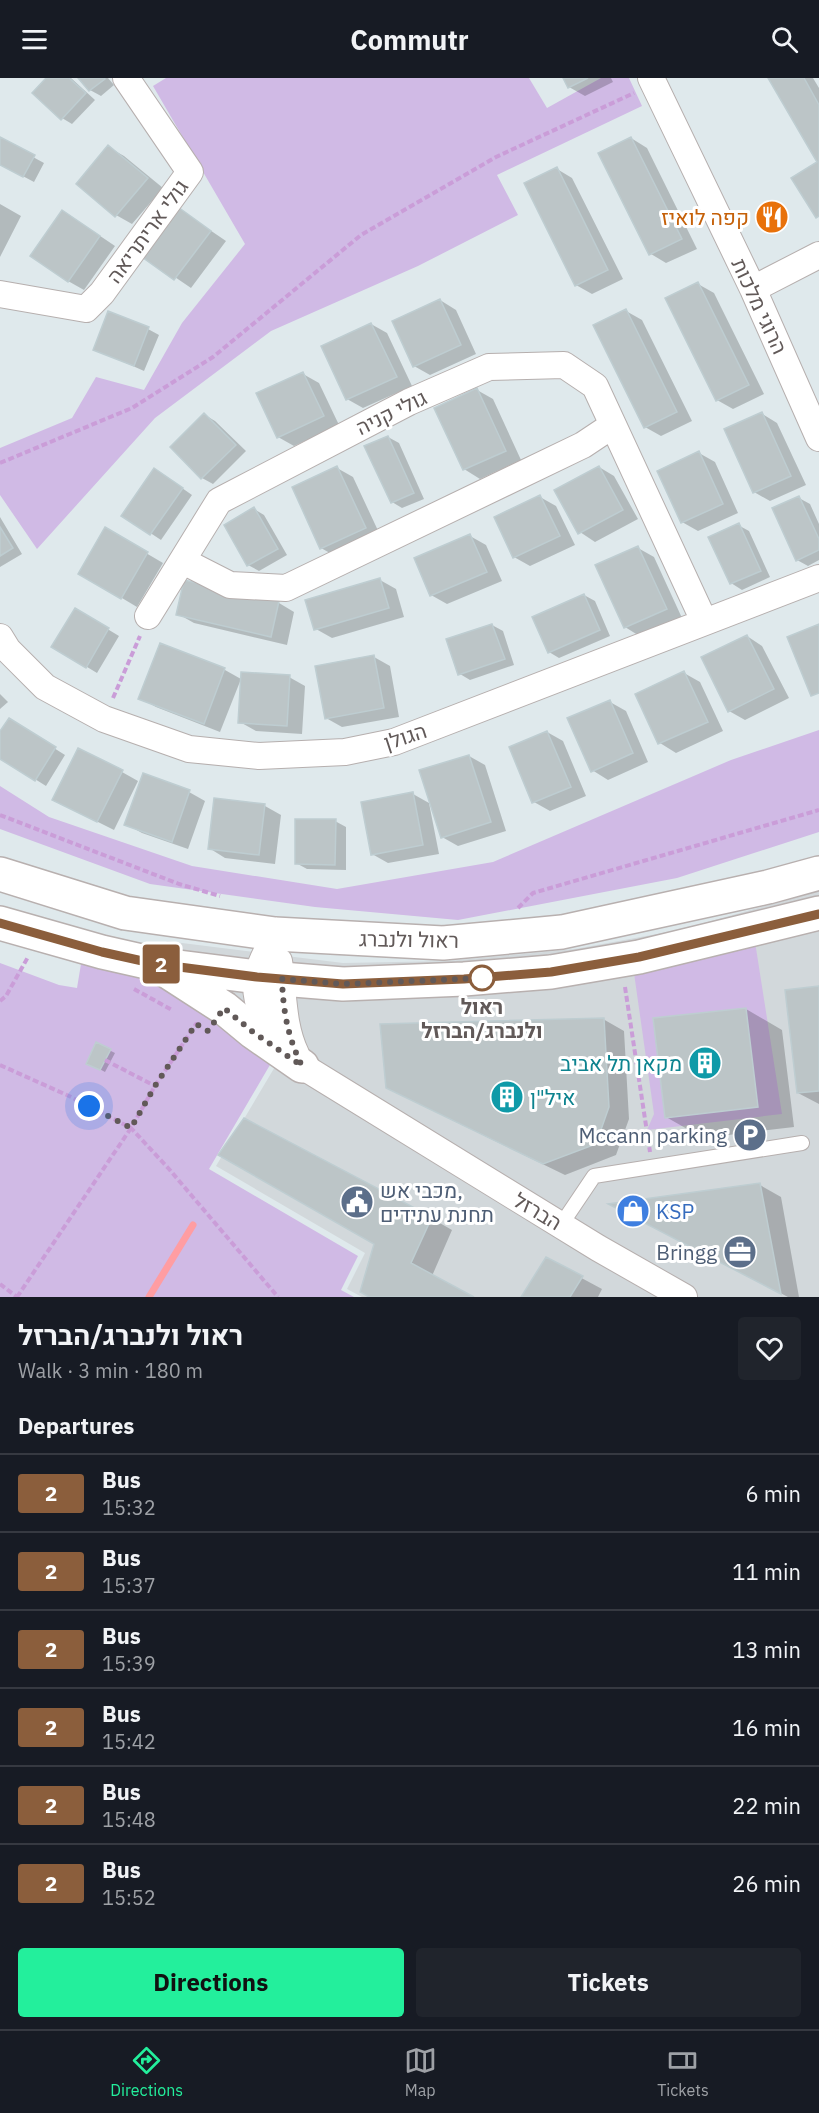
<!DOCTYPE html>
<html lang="en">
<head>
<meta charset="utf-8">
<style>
  body { margin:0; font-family:"IBM Plex Sans",Heebo,sans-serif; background:#20242c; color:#f1f3f6; height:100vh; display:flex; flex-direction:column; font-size:22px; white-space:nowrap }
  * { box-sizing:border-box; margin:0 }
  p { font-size:20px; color:#9ea1a6 }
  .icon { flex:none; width:33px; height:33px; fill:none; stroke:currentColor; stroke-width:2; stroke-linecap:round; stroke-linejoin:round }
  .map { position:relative; height:1219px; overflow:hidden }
  .side { display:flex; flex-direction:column; background:#171b24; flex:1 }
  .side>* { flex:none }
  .badge { padding:0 12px; border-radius:4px; font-size:21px; line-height:39px }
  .you { position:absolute; width:30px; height:30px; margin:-15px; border:4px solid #fff; border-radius:50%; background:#1a73e8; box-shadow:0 0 0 9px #1a73e833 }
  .map>.badge { position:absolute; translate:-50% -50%; box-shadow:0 0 0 3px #fff }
  h2 { padding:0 18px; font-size:22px; line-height:54px }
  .round { display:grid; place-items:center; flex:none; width:63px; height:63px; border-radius:6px; background:#20242c }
  .head { display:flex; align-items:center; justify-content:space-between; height:102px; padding:0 18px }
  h1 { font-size:28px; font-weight:700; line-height:45px }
  .cta { display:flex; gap:12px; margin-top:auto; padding:12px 18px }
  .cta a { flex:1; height:69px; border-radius:6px; background:#23ef9c; color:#111; font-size:24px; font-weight:700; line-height:69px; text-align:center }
  .cta a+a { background:#20242c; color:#f1f3f6 }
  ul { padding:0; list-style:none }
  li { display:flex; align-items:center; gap:18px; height:78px; padding:0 18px; border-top:2px solid #363941 }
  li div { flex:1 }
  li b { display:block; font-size:22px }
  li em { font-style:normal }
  li .badge { min-width:66px; font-weight:700; text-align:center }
  header { display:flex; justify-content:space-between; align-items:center; height:78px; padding:0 18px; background:#171b24; font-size:27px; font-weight:700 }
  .tabs { display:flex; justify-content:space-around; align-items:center; height:84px; border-top:2px solid #363941; background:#171b24; font-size:16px; color:#9ea1a6 }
  .tabs a { display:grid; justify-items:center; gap:3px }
  .tabs .selected { color:#23ef9c }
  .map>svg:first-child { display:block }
  .industrial { fill:#d2d8db }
  .green { fill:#d0bae5 }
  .shadow { fill:#0003 }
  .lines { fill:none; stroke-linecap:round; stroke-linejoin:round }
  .stream { stroke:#ff9da2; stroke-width:7 }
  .building { fill:#bcc5c7; stroke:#becdd1; stroke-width:1.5 }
  .lane-casing { stroke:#b6afae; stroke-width:16 }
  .street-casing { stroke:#b6afae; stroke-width:28 }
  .secondary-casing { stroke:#b8b0af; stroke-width:36 }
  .path { stroke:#ca9dd8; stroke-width:4; stroke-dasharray:6 3; stroke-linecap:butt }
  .lane { stroke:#fff; stroke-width:14 }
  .street { stroke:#fff; stroke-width:26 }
  .secondary { stroke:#fff; stroke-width:33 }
  .line-casing { stroke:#fff; stroke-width:14 }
  .line { stroke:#8b5e3c; stroke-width:9 }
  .walk { stroke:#615958; stroke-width:6; stroke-dasharray:0 10.8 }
  .stop-dot { fill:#fff; stroke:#8b5e3c; stroke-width:3 }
  .labels { text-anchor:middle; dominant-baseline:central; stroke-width:6; stroke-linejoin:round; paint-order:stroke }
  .food-label { font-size:21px; fill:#c56008; stroke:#fff; text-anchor:end }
  .street-label { font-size:21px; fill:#615958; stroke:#fff }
  .stop-label { font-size:21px; font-weight:bold; fill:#615958; stroke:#fff }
  .culture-label { font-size:21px; fill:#0d838f; stroke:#fff; text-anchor:end }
  .service-label { font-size:21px; fill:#4e5e75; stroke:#fff; text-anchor:end }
  .shop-label { font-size:21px; fill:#366cbe; stroke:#fff; text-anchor:start }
</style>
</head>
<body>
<header><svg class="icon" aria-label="menu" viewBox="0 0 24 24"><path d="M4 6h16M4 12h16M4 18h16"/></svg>Commutr<svg class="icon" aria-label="search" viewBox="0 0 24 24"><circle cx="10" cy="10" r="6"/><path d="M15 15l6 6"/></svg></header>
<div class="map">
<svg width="819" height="1219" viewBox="0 0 819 1219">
  <rect width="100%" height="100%" fill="#dfe9ec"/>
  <!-- industrial -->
  <path class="industrial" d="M819 813V1219H362L347 1211 365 1175 216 1088 279 982 166 863 343 885 449 883 575 871 679 852Z"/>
  <!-- green -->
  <path class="green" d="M166 0H529L547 30 601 0H629L642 28 497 97 518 137 418 188 271 253 155 340 37 471 0 417V370L72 340 96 299 144 312 182 245 245 166 153 8Z
    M819 652V754L677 800 458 842 315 829 150 806 0 751V708L49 739 192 788 337 811 493 784 731 682Z
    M753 851 782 1036 647 1052 654 1036 633 888Z
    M0 885 59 907 77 910 81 886 183 910 274 980 209 1091 358 1178 341 1212 354 1219H0Z"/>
  <!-- shadow -->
  <path class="shadow" d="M48 0H71L95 22 72 46 62 40Z
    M80 0H108L114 7 101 18 90 12Z
    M565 0H611L613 4 585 18 569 9Z
    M770 0H813L819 10V84Z
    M631 60 647 70 697 171 666 185 651 176 600 75Z
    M0 61 44 85 34 104 0 86Z
    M108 69 124 78 163 110 132 146 116 137Z
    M557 91 572 100 623 201 592 216 576 207Z
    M0 126 21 138 0 179Z
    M179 131 226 163 191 210 144 178Z
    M78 143 115 168 84 212 68 203Z
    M698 206 714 215 764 316 733 331 717 322Z
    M440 222 456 232 476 276 430 297 414 288Z
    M626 233 642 242 692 343 661 358 645 349Z
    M371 246 387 255 412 308 363 330 347 321Z
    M148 251 159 257 144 293 95 271Z
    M303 296 319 305 339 347 294 368 278 359Z
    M477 312 493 321 521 382 480 401 464 391Z
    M761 335 777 345 806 407 770 423 754 414Z
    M205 337 215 343 246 373 213 406 202 400 172 369Z
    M388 359 399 365 424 421 402 430 392 424Z
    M699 375 715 384 738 435 698 453 682 444Z
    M599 389 614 398 638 441 595 464 580 454Z
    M337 390 353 399 381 459 337 479 321 470Z
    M165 398 192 417 161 462 123 437Z
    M540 419 556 428 575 467 530 488 514 479Z
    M799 420 810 426 819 446V482L808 488 797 482Z
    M254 431 264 437 287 477 259 493 248 487Z
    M0 439 22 476 0 489Z
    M738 447 749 453 770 499 742 512 731 505 710 460Z
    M105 451 163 485 137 529 80 495Z
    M470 458 486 467 502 503 447 526 431 517Z
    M638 470 654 479 682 540 641 559 625 549 597 488Z
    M380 502 396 511 404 539 332 560 316 551Z
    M584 517 595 523 610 558 559 580 549 574Z
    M279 525 294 534 287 567 194 545 178 536Z
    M76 532 119 558 97 595 54 569Z
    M492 547 503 553 514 587 470 602 460 596Z
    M747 558 762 568 789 620 745 642 729 633Z
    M160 567 225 592 241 601 220 654 156 629 140 620Z
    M374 579 390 588 399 639 342 649 326 640Z
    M684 595 700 604 723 653 676 675 660 665 637 616Z
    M289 599 305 608 302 656 256 653 240 644Z
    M0 616 8 624 0 631Z
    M610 624 626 633 648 684 608 702 592 692Z
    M19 648 65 677 46 708 0 679V656Z
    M547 654 563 663 586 718 550 733 534 724Z
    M469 678 485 687 506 753 458 768 442 759Z
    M122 694 138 703 114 752 70 730Z
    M189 714 205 723 188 771 142 755 126 746Z
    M413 716 429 725 439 776 388 785 372 776Z
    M265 728 281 737 275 786 225 780 209 770Z
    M335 743 346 749V792L307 791 296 785Z
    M819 910V1026L798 1015Z
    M746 931 782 952 794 1049 703 1060 666 1039Z
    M603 941 624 953 629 1041 616 1077 565 1097 409 1021Z
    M97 966 115 975 105 994 88 985Z
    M760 1107 781 1119 799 1219H788L630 1137Z
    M431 1140 452 1152 432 1198 471 1219H371L362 1214Z
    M546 1181 602 1211 598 1219H523Z"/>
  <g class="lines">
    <!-- stream -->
    <path class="stream" d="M149 1219 193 1147"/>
  </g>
  <!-- building -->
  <path class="building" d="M46 0H69L86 15 61 42 32 15Z
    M78 0H104L105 1 89 13Z
    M563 0H588L568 10Z
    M768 0H804L819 27V138L816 140 791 100 817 84Z
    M0 59 35 77 23 99 0 87Z
    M631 59 682 161 649 177 598 75Z
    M108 67 148 100 115 139 76 106Z
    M557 89 608 192 575 208 524 105Z
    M178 129 211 153 174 202 142 179Z
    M62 132 100 158 68 204 30 178Z
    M698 204 749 307 716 323 665 220Z
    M440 221 461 267 413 289 392 243Z
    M626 231 677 334 644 350 593 247Z
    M108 233 149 249 134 288 93 272Z
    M371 245 397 299 346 322 321 268Z
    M303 294 324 338 277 360 256 315Z
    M477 310 506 373 463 392 434 330Z
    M762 334 791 398 753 415 724 351Z
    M204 335 236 367 201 401 170 369Z
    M388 358 414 415 391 425 364 368Z
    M699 373 723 426 681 445 657 393Z
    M337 388 366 450 320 471 292 409Z
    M599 388 623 432 578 456 554 412Z
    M154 390 183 410 150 457 121 438Z
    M540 417 560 458 513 480 494 439Z
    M799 418 819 461V472L796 483 772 430Z
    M254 429 278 471 247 488 224 447Z
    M739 445 761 493 730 506 708 459Z
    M0 449 13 470 0 478Z
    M105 449 148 474 121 521 78 496Z
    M470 456 487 494 430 518 414 480Z
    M638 468 667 531 624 550 595 487Z
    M380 500 389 530 314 552 305 522Z
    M184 502 279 523 271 559 176 537Z
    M584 516 600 552 548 575 532 539Z
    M75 530 109 550 86 590 51 569Z
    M492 546 505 581 458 597 446 561Z
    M819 546V615L811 618 787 559Z
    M747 557 774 611 728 634 701 579Z
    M160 565 225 590 204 646 138 621Z
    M374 577 384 630 325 641 315 588Z
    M684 593 708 644 658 666 635 616Z
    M241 594 290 597 287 648 238 645Z
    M610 622 633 675 591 694 567 640Z
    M9 640 56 669 35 703 0 681V653Z
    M547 653 571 709 532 725 509 669Z
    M78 670 123 692 97 744 52 722Z
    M469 677 491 744 441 760 419 692Z
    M143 695 190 712 172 764 124 747Z
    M413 714 423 767 371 777 361 724Z
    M214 720 265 726 259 777 208 771Z
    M295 741H336L335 787 295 786Z
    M819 908V1013L797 1015 785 912Z
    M746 930 758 1029 665 1040 653 940Z
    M604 940 609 1029 596 1066 543 1086 386 1010 380 946Z
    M96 964 111 971 100 992 86 986Z
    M244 1040 432 1139 411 1185 474 1219H369L360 1214 374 1166 218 1077Z
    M760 1105 781 1216 608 1126Z
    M546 1179 583 1198 570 1219H521Z"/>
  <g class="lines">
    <!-- lane casing -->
    <g class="lane-casing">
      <path id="lane" d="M561 1147 594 1098 802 1065"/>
    </g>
    <!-- street casing -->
    <g class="street-casing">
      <path id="street" d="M651 0 753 211 819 360
        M753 211 819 177
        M0 216 86 231 102 215 190 94 126 0
        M183 483 230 507 286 510 583 367 613 347
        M148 538 219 423 409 324 489 289 564 287 595 308 704 543
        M0 559 8 572 45 609 104 641 189 671 259 678 345 674 394 664 819 500
        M275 856C270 869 259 885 257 899 251 934 280 965 302 988L598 1170 684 1219
        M279 883C284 914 282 947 296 976"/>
    </g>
    <!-- secondary casing -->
    <g class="secondary-casing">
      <path id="secondary" d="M0 796 125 835 275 856 443 865 562 854 768 809 819 795
        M0 845 102 874 155 886 257 899 343 906 464 901 551 894 639 879 819 835
        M162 890 224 930 253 954 302 988"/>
    </g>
    <!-- path -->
    <path class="path" d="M0 385 132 330 213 279 361 157 496 79 634 15
      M113 620 140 558
      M0 737 179 806 220 818
      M518 830 533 815 819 732
      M625 909 650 1074
      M134 911 172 932
      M0 923 6 918 28 879
      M105 982 155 1008
      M0 987 69 1018 131 1050 169 1091 278 1219
      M0 1206 17 1219
      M17 1219 131 1050 155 1008 196 946 198 947"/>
    <!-- lane -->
    <use href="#lane" class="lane"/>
    <!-- street -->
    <use href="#street" class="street"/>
    <!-- secondary -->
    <use href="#secondary" class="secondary"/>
  </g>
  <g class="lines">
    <!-- line casing -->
    <g class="line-casing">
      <path id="line" d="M0 845 102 874 156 886 257 899 343 906 464 901 551 894 639 879 819 836"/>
    </g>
    <!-- line -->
    <use href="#line" class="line"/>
    <!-- walk -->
    <path class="walk" d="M89 1028 131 1050 155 1008 196 946 208 953 224 930 253 954 302 988C288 960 283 933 282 901L343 906 486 900H482"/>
  </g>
  <!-- icons -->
  <defs>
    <g id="restaurant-disc" transform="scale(1.725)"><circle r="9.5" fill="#e8710a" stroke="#fff"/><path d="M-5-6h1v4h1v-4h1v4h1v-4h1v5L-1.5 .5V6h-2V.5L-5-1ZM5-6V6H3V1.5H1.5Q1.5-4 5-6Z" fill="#fff"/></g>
    <g id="building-disc" transform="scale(1.725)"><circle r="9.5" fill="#0f9aa8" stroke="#fff"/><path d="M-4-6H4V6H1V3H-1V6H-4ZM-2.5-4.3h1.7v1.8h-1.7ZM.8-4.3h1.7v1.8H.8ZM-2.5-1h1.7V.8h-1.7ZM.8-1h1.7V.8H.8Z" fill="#fff"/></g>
    <g id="parking-disc" transform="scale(1.725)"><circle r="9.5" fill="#5c6f8a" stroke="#fff"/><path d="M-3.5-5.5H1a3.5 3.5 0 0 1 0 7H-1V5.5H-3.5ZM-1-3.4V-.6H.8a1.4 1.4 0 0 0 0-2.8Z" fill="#fff"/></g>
    <g id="civic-disc" transform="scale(1.725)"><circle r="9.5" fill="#5c6f8a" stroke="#fff"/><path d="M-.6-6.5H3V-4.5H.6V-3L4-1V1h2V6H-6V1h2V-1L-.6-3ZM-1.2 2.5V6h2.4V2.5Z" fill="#fff"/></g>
    <g id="shop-disc" transform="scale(1.725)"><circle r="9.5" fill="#3f7fe0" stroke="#fff"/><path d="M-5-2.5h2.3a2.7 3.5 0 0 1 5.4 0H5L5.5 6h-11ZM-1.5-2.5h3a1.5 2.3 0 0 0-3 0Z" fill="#fff"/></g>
    <g id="office-disc" transform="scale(1.725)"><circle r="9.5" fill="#5c6f8a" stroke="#fff"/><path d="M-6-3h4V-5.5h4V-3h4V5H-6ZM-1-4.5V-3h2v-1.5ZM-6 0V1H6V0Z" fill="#fff"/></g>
  </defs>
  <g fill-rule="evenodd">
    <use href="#restaurant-disc" x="772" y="139"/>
    <use href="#building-disc" x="705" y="985"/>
    <use href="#building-disc" x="507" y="1019"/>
    <use href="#parking-disc" x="750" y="1057"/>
    <use href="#civic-disc" x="357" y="1124"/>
    <use href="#shop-disc" x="633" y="1133"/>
    <use href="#office-disc" x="740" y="1174"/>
  </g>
  <!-- markers -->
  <circle class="stop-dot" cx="482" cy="900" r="12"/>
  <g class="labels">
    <!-- food labels -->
    <g class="food-label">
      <text x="749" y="139">קפה לואיז</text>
    </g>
    <!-- street labels -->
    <g class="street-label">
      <text transform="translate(147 153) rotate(-54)">גולי אריתריאה</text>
      <text transform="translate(760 228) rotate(65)">הרוגי מלכות</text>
      <text transform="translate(391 334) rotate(-26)">גולי קניה</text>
      <text transform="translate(405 658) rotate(-18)">הגולן</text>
      <text transform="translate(409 861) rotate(1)">ראול ולנברג</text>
      <text transform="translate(538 1133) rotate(31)">הברזל</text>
    </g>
    <!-- stop labels -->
    <g class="stop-label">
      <text x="482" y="928">ראול<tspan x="482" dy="24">ולנברג/הברזל</tspan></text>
    </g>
    <!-- culture labels -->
    <g class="culture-label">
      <text x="682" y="985">מקאן תל אביב</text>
      <text x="530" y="1019" text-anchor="start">איל"ן</text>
    </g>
    <!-- service labels -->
    <g class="service-label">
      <text x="727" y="1057">Mccann parking</text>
      <text x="380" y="1112" text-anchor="start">מכבי אש,<tspan x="380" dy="24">תחנת עתידים</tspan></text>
      <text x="717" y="1174">Bringg</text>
    </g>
    <!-- shop labels -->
    <g class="shop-label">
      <text x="656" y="1133">KSP</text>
    </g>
  </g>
</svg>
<div class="you" style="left:89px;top:1028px"></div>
<b class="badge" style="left:161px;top:886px;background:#8b5e3c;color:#fff">2</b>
</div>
<section class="side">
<div class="head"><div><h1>ראול ולנברג/הברזל</h1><p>Walk · 3 min · 180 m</p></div><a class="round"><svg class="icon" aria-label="heart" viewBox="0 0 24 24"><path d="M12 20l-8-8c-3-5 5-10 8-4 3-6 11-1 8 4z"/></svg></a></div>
<h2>Departures</h2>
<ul>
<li><span class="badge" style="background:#8b5e3c;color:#fff">2</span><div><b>Bus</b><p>15:32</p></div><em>6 min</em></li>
<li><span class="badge" style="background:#8b5e3c;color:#fff">2</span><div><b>Bus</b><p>15:37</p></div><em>11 min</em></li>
<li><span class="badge" style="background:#8b5e3c;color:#fff">2</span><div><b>Bus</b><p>15:39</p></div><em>13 min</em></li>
<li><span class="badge" style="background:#8b5e3c;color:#fff">2</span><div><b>Bus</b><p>15:42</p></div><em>16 min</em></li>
<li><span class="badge" style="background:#8b5e3c;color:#fff">2</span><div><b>Bus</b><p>15:48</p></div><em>22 min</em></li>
<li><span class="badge" style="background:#8b5e3c;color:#fff">2</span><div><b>Bus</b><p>15:52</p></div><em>26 min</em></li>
</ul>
<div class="cta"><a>Directions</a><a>Tickets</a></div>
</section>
<nav class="tabs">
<a class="selected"><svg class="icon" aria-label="directions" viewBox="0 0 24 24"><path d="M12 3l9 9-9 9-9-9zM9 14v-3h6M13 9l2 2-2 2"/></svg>Directions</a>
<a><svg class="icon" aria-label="map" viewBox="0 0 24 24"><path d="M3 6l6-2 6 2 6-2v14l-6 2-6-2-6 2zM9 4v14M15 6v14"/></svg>Map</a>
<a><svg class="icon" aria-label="tickets" viewBox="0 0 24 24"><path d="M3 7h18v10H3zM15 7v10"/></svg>Tickets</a>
</nav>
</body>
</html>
